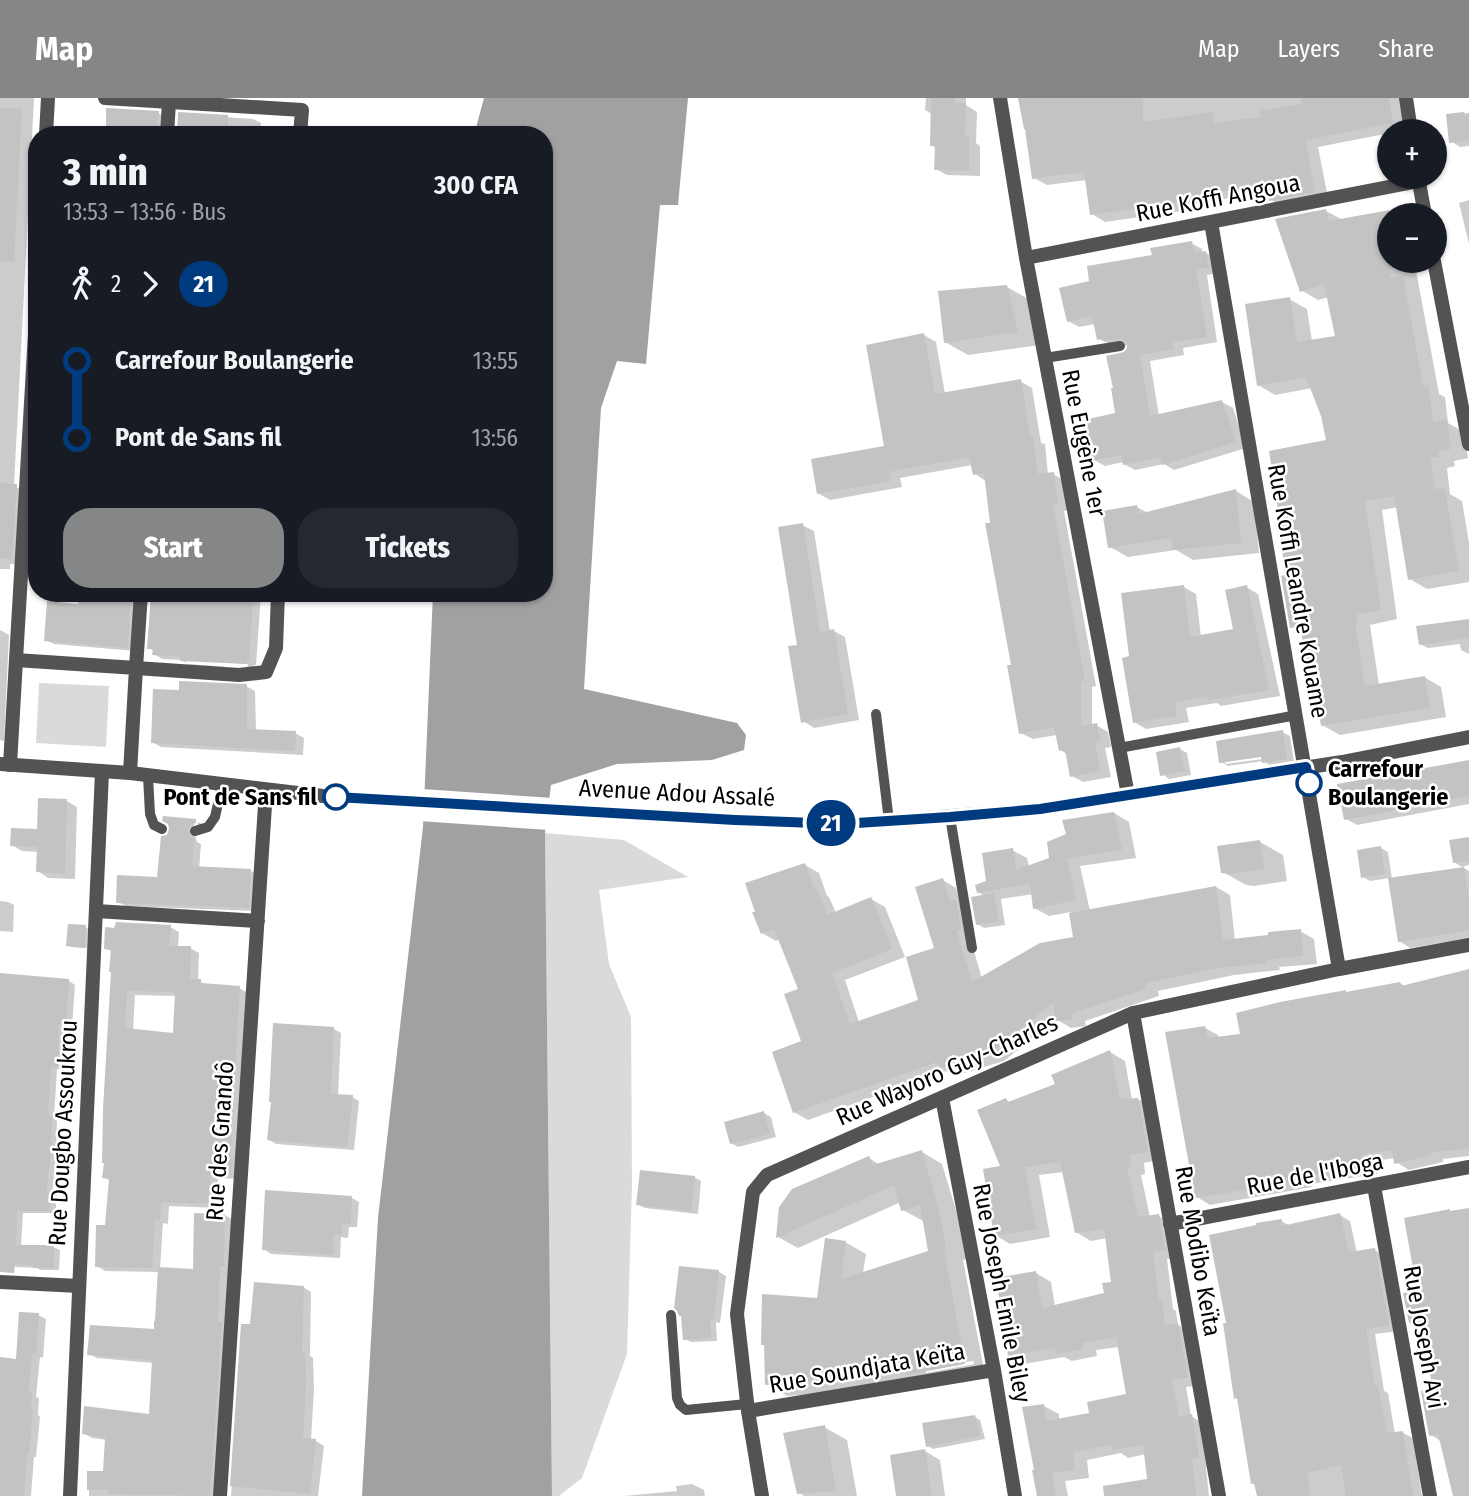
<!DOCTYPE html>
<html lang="en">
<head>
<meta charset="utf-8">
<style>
  body { margin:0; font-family:"Fira Sans Condensed",sans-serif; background:#242831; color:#f1f3f6; height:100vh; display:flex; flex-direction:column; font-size:26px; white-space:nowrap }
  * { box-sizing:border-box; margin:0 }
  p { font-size:23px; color:#9ea1a6 }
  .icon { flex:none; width:38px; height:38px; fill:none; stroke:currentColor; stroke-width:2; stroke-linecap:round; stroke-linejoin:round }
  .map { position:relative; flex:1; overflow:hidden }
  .drawer { position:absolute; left:28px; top:28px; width:525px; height:476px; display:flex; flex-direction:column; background:#171b24; border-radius:28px; box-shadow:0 2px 5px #0004 }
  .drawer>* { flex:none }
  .badge { padding:0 14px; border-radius:23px; font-size:24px; line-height:46px }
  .buttons { position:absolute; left:1377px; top:21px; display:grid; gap:14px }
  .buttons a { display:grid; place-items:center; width:70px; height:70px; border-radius:50%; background:#171b24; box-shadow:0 2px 5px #0004; font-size:35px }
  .map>.badge { position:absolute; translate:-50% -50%; box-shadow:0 0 0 4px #fff }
  .legs { display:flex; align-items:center; gap:10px; height:77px; padding:0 35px; font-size:23px }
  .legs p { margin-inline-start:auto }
  .summary { display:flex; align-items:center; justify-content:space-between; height:119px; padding:0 35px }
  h1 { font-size:38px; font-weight:800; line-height:52px }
  .cta { display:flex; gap:14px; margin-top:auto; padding:14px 35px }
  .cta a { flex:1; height:80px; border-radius:28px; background:#858687; color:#fff; font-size:28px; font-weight:800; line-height:80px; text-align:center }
  .cta a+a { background:#242831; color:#f1f3f6 }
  ul { padding:0 35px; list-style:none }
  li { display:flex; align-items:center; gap:24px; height:77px; font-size:26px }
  li i { display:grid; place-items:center; width:10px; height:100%; margin:0 9px; background:currentColor }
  li i::after { content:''; width:18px; height:18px; margin:-9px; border:5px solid; border-radius:50%; background:#171b24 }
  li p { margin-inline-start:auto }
  li:first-child i { background:linear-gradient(#0000 50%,currentColor 0) }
  li:last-child i { background:linear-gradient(currentColor 50%,#0000 0) }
  header { display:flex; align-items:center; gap:42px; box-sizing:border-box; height:98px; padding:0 35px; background:#858687; color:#fff }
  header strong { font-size:33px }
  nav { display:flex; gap:38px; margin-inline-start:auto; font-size:24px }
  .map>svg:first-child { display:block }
  .green { fill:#dadada }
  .water { fill:#a1a1a1 }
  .pier { fill:#fff }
  .shadow { fill:#0003; fill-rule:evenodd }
  .building { fill:#c3c3c3; fill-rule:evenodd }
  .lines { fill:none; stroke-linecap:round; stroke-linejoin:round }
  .service { stroke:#535353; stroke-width:10 }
  .minor { stroke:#535353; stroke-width:14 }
  .tertiary { stroke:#535353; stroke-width:14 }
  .line-1-casing { stroke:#fff; stroke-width:16 }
  .line-1 { stroke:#003b80; stroke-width:10 }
  .stop-1-dot { fill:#fff; stroke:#003b80; stroke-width:3.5 }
  .labels { text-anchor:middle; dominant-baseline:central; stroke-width:5; stroke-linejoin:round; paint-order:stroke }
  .street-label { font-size:24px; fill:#000; stroke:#fff }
  .stop-label { font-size:24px; font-weight:bold; fill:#000; stroke:#fff; text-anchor:start }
</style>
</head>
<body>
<header>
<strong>Map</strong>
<nav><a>Map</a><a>Layers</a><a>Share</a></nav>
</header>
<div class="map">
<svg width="1469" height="1398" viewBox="0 0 1469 1398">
  <rect width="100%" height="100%" fill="#fff"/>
  <!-- green -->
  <path class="green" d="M39 585 109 588 106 649 36 645Z
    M545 735 624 742 688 779 599 792 609 866 631 919 632 1087 627 1256 582 1380 559 1398H552Z"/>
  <!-- water -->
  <path class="water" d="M484 0H688L678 107H660L646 266 617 263 601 310 584 591 737 625 746 637 744 652 712 662 617 666 551 687 545 735 552 1398H362L378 1120 423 729 433 495H544V37H474Z"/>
  <!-- pier -->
  <path class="pier" d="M422 691 553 700 549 732 419 723Z"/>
  <!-- shadow -->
  <path class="shadow" d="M0 0H34L14 388 28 395 24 467 10 466V471H0Z
    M926 0H966V7L977 14 976 45 980 48V78L947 77 936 71V50L931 47 932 16 925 12Z
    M1019 0H1400L1406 32 1390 33V35L1318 49 1328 100 1283 109 1270 101 1268 97 1245 100 1243 98 1188 107 1189 112 1105 124 1092 116 1087 82 1047 87 1034 80 1027 31Z
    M158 15 166 19 165 34H158V37H107Z
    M1469 15V48L1460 49 1451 43 1448 17Z
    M180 16 253 21 261 25 260 37H185Z
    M58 35 93 37H58Z
    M1469 102V146L1459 105Z
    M1326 113 1343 122 1394 113 1402 117H1390V163H1417V167H1415L1439 296 1445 299 1448 325 1464 334 1468 360 1454 363 1455 368 1447 370 1450 396 1462 403 1469 445V484L1427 491 1410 481 1398 409 1382 412 1397 521 1370 527 1379 587 1424 579 1441 589 1446 619 1340 637 1322 627 1317 594 1312 591 1303 535 1292 529 1287 479 1328 344 1323 317 1312 290 1275 297 1258 287 1289 201 1307 211 1312 243 1337 239 1329 199 1318 202 1301 192Z
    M1191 145 1202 151 1203 155H1206L1216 161 1219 175 1207 177 1217 244 1183 250 1184 257 1150 263 1159 318 1222 304 1233 310 1246 350 1174 372 1164 366 1135 372 1124 366V364L1105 368 1094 362 1117 317 1125 256 1129 247 1116 248 1098 241 1095 226 1079 229 1068 223 1091 184Z
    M1007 189 1030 202 1040 247 968 257 945 244Z
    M924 237 936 244 945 296 1020 283 1032 290 1041 345 1045 346 1048 377 1053 376 1065 383 1069 412 1064 413 1096 588 1092 589V628L1096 627 1108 634 1111 649 1105 650 1111 679 1083 684 1072 678 1067 656 1060 652 1057 637 1033 641 1021 635 987 384 975 376 972 367 900 380 902 389 830 402 818 395 886 349Z
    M1236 393 1254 404 1259 455 1193 462 1176 452 1128 459 1110 449 1137 409 1148 415Z
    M802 427 814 433 830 534 834 533 845 539 859 622 814 630 803 623 799 549Z
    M1184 489 1196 496 1201 539 1235 532 1246 489 1258 496 1280 598 1221 608 1217 605 1186 610 1189 624 1146 631 1134 624 1131 560Z
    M80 495H141L135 553 54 546 46 542 80 507Z
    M152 495H261L256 567H254V570L190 567 181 562 162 561 154 556V553L149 550ZM184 562 248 566 247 570 188 566Z
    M1469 523V556L1461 552 1460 546 1428 550 1420 546Z
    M0 532 9 537 4 643 0 642Z
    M246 588 255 593 256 633 295 635 304 640 303 657 161 649 152 644 181 594Z
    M1282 634 1290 638 1294 664 1271 668 1263 663 1228 668 1221 664ZM1269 656 1270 660 1225 666V662Z
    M1180 651 1187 655 1191 677 1169 681 1162 676Z
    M1469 663V706L1357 727 1346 721Z
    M67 703 77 709 75 781 48 780 38 773V754L22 753 12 747 39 733Z
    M1114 715 1129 724 1136 760 1080 768 1090 813 1216 789 1230 797 1235 843 1300 833 1314 841 1317 866 1279 869 1280 872 1234 877 1158 893 1159 898 1085 923 1086 928 1071 930 1056 921 1004 963 954 978 946 973 808 1022 794 1014 803 945 800 893 780 841 776 843 762 835 805 767 819 775 827 798 829 799 836 815 871 801 885 809 905 859 845 882 859 924 920 903 936 851 943 782 956 790 982 881 1075 841 1071 814 1049 818 1034 810 1033 796 1001 801 1005 827 984 830 977 826 986 799 978 794 988 784 1012 752 1027 760 1029 769 1051 761Z
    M195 722 197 723H194V734H196L198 724 203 727 195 737 197 744 201 746 199 771 251 773 258 777 256 813 126 808 118 804 159 781 163 740Z
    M1469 740V767L1462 769 1454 764Z
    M1260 744 1283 757 1287 783 1254 788 1246 787 1223 774Z
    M1381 750 1388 754 1392 781 1464 770 1469 773V840L1410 850 1399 843 1390 780 1370 783 1363 779Z
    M0 803 8 804 14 807 13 834 0 833Z
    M85 829 88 831 87 850 71 849 68 847Z
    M170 829 179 834 178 850H190L199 855 198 883 209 888 239 890 248 895 239 1081 218 1080 217 1110 169 1108 168 1126 163 1125 160 1171 195 1173 225 1117 233 1122 219 1398H89V1375H105L107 1342 92 1340 84 1335 150 1318 153 1265 97 1260 89 1256 155 1232 160 1174 105 1173 97 1168 107 1129 111 1083 104 1079 112 854 106 850ZM135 897 176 898 174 937 133 933Z
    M1469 872V1058L1443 1061V1064L1409 1072 1396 1064 1395 1060 1375 1063 1377 1076 1311 1086 1312 1089 1210 1107 1197 1099 1205 930 1218 937 1219 941 1242 937 1349 896 1400 885 1406 889Z
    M0 876 69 883 75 887 72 929H65L64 972 57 971 54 1021 57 1023 56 1058 52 1098 56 1100V1115H23L21 1149H53L60 1152 59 1172H41L37 1170 0 1168Z
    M334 931 341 935 338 998 352 999 359 1003 354 1052 276 1046 269 1042Z
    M1110 954 1125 963 1132 1002 1138 1001 1153 1010 1162 1061 1144 1065 1145 1076 1141 1077 1150 1119 1159 1118 1173 1126 1178 1160 1167 1161 1173 1211 1176 1213 1178 1227 1193 1235 1202 1287 1186 1289 1191 1318 1206 1327 1213 1368 1206 1369 1209 1398H1112L1149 1383 1146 1356 1128 1360 1121 1355 1087 1362 1089 1380 1065 1383 1068 1398H1039L1044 1308 1059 1316V1322L1091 1317 1128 1297 1119 1249 1096 1252 1097 1258 1072 1263 1064 1259 1024 1266 1009 1257 1036 1175 1051 1184 1055 1209 1106 1196 1113 1185 1107 1140 1091 1143 1076 1134 1064 1074 1039 1077 1050 1139 1010 1146 995 1137 1003 1069 1006 1002 1011 1005 1057 987Z
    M764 1015 771 1019 776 1039 738 1049 731 1045Z
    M922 1054 942 1066 961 1129 966 1161 963 1162 985 1277 908 1289 787 1298 767 1286 766 1248 762 1246 818 1202 845 1144 866 1156 863 1175 930 1155 925 1124 903 1112 901 1104 798 1150 778 1139 869 1060 880 1067ZM973 1263 974 1266 926 1275V1271Z
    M694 1079 701 1083 698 1116 645 1110 637 1106Z
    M352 1100 359 1104 357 1129H349L348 1140 341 1139 340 1160 271 1156 264 1151Z
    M1469 1111V1398H1458L1442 1344 1431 1337 1435 1292 1422 1230 1410 1224 1419 1195Z
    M1340 1117 1350 1123 1357 1155 1375 1152 1385 1158 1399 1233 1375 1236 1384 1293 1388 1295 1395 1336 1403 1335 1413 1340 1422 1398H1259L1257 1388 1252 1385 1239 1301 1236 1300 1228 1226 1281 1123 1291 1128Z
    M680 1170 719 1174 726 1178 720 1225 716 1224 717 1243 691 1244 685 1241Z
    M303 1189 311 1194 310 1258 313 1260 314 1291 311 1343H316L324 1348 318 1398H231L243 1227 252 1228Z
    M38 1217 46 1221 43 1260 40 1259 36 1299 39 1300 38 1317 40 1319 36 1359H34L31 1398H0V1261L17 1263Z
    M975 1319 980 1322 985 1341 933 1351 928 1348Z
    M824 1329 847 1342 857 1398H804L798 1394Z
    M925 1353 940 1362 945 1398H898Z
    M692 1386 704 1392 705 1398H624L677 1393 676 1388Z"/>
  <!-- building -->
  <path class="building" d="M931 0H955V5H966L965 39H969V73L934 72 935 48H930Z
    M1018 0H1143V24L1213 14 1214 25 1261 19 1260 13 1302 6 1301 0H1389L1393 25 1306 42 1315 94 1269 103 1264 89 1230 93V92L1176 100V105L1090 117 1084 74 1032 81 1025 31H1024Z
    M0 10 22 11 14 164 0 163Z
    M106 10 159 13 157 37H106Z
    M178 14 228 17V37H177Z
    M1464 14 1465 17 1469 16V42L1449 45 1446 16Z
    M1326 111 1329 123 1390 112V180L1403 178 1423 288 1428 287 1433 324 1447 322 1451 351 1438 353 1439 359 1430 360 1435 391H1445L1459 473 1408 482 1394 398 1365 403 1381 512 1357 516 1356 531 1365 588 1425 578 1430 610 1321 628 1315 592 1311 593 1300 528 1290 530 1281 478 1285 477 1276 396 1269 353 1326 342 1321 318 1306 279 1257 288 1245 206 1290 199 1297 244 1335 238 1324 186 1300 194 1275 121Z
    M1192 143 1194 155 1206 153 1209 170 1196 171 1207 239 1172 244 1174 251 1140 257 1150 318 1222 302 1236 344 1162 367 1161 359 1123 367 1121 357 1092 363 1084 322 1115 315 1111 290H1113L1106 258 1124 254 1127 250V246L1122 241 1103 243V240L1097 242 1092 218 1067 224 1059 190 1089 183 1087 168 1152 157 1150 150Z
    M1007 187 1018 234 944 245 938 193Z
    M924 235 935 296 1021 281 1030 338H1033L1038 376 1054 374 1058 406 1053 407 1085 583H1081V628L1097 625 1100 643 1095 644 1100 673 1070 679 1065 652 1059 653 1054 629 1019 636 1007 567H1011L985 425H990L984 375 973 377 969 359 889 374 891 383 817 396 811 361 884 348 866 247Z
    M0 385 17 386 12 461 0 460Z
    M36 388H37V462H31Z
    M1236 391 1241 445 1173 452 1171 440 1108 450 1102 413 1137 407 1139 416Z
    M803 425 820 534 834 531 848 616 801 625 788 548 797 547 778 429Z
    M1184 487 1190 539 1233 531 1225 492 1247 487 1269 592 1208 602 1207 598 1175 604 1177 618 1133 625 1122 560 1129 558 1121 495Z
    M78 495H131L128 550 44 543 47 503 78 506Z
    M151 495H203L253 499 249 563H247V566L180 563 181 559 152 557 153 551H147Z
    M1469 521V540L1419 547 1416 528Z
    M179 583 247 586V631L296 633 295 653 151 645 153 591 179 592Z
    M1283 632 1287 661 1262 665 1261 659 1219 665 1216 643Z
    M1180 649 1185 673 1160 678 1156 654Z
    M1469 662V698L1344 722 1337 686Z
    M38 700 67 701 65 776 36 774 37 749 10 748 11 730 37 731Z
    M1114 714 1122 752 1067 760 1076 802 1033 811 1030 786 977 795 975 787 986 783 982 755 1013 750 1016 772 1049 760 1047 744 1066 736 1062 722Z
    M163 718 196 721V725L190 727 188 732 190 738 194 740 192 768 251 771 249 810 116 805 117 777 157 779 161 738 167 737 169 731 168 726 162 723Z
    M1469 739V763L1453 765 1449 742Z
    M1260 742 1265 771 1230 776 1221 775 1217 748Z
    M1381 748 1385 776 1361 780 1357 752Z
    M805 765 814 790 816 789 827 817 871 799 892 851 832 875 850 926 918 902 906 859 934 850 915 789 943 780 950 803 956 802 961 831 957 833 972 884 1040 845 1073 839 1069 815 1216 788 1223 842 1268 837V834L1301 831 1303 858 1266 862 1267 865 1219 870 1145 885 1146 891 1072 915 1073 921 1056 923 1053 905 989 956 939 971 937 964 793 1015 772 954 801 943 784 896 798 891 774 831 761 836 752 814H755L745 785Z
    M1464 769 1469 801V832L1398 844 1388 780Z
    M994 795 999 823 976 827 971 799Z
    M116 824 171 827 169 848H191L190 881H201V885L240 888 230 1061H232L231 1077 210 1076 209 1106 161 1104 160 1122 155 1121 152 1170 95 1169 96 1127H105L109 1081 102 1080 104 1065H102L103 1011 111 874H109L111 852 104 851 105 829 114 830ZM127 893 175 894 173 935 125 930Z
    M68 826 86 827 85 850 66 848Z
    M1469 871V1050L1430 1055 1431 1057 1394 1066 1392 1052 1363 1056 1365 1069 1299 1079V1083L1195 1100 1165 934 1205 928 1208 940 1240 936 1236 915 1280 904 1346 892V894L1400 884 1401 888Z
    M0 875 69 881 66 927 59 926 58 969H51L48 1018H52L51 1054 46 1095H50V1113H17L16 1147H54V1170H33V1167L15 1166 14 1175 0 1174Z
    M273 925 334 929 331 996 353 997 347 1049 267 1042 271 1004H269Z
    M1110 952 1120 1001 1138 1000 1148 1054 1130 1057 1131 1069H1127L1138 1119 1159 1116 1165 1152 1153 1154 1159 1203 1162 1202 1165 1227 1178 1225 1188 1280 1172 1282 1179 1319 1192 1316 1195 1336 1196 1335 1199 1360 1192 1361 1196 1398H1104L1103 1388 1147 1381 1143 1347 1112 1352 1111 1347 1073 1354 1075 1372 1052 1375 1056 1398H1037L1032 1372H1034L1022 1309 1044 1306 1046 1323 1089 1315 1087 1304 1126 1296 1116 1239 1082 1245 1083 1251 1056 1256 1055 1250 1008 1258 996 1180 1036 1173 1042 1210 1104 1195 1102 1185 1111 1184 1104 1131 1075 1135 1060 1064 1025 1069 1036 1131 994 1138 983 1071 1000 1068 977 1012 1006 1000 1008 1004 1055 986 1051 977Z
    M764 1013 770 1036 730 1046 724 1024Z
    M922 1052 940 1116 946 1150 944 1151 965 1266 906 1277V1259L887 1278 765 1287 764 1247H761L762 1196 817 1200 825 1140 846 1143 841 1181 928 1153 920 1107 901 1113 894 1087 776 1140 779 1109 792 1091 869 1058 873 1067Z
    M640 1072 695 1078 691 1113 636 1107Z
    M265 1092 352 1098 351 1126H342V1137L334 1136 333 1157 262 1152Z
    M1469 1110V1398H1453L1438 1336 1429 1338 1421 1293 1433 1290 1418 1224 1409 1225 1403 1195 1417 1193 1404 1120 1450 1111V1113Z
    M194 1115 225 1116 224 1168H220L218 1224H222L210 1398 108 1396V1392H87V1373H103L105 1340 82 1336 84 1308 149 1316 152 1262 87 1257 90 1227 154 1231V1223H155L158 1169 193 1171Z
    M1340 1115 1349 1154 1375 1150 1389 1228 1366 1231 1375 1288 1378 1287 1387 1335 1403 1333 1413 1398H1346L1341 1367 1307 1375 1310 1398H1257L1254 1385 1251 1386 1237 1300 1234 1301 1223 1225H1226L1209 1137 1256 1127V1125L1282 1121V1128Z
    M679 1168 719 1172 714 1222H710L711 1240 683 1242 681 1218H679L677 1213 674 1210Z
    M254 1184 304 1188 302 1254H305L306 1286 303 1340 316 1341 310 1396 230 1388 241 1226H250Z
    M19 1214 39 1215 36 1256H32L29 1294H32L31 1312 33 1313 29 1356H27L24 1398H0V1259L16 1261Z
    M975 1317 980 1338 926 1349 922 1325Z
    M825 1327 836 1393 797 1396 783 1335Z
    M925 1351 932 1398H896L890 1357Z"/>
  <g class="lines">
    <!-- service -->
    <path class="service" d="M1045 260 1120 248
      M876 616 889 723
      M1119 650 1297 617
      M148 678 150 716 154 727 162 731
      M950 719 972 850
      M195 733 208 729 215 719 222 687
      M671 1217 677 1300 680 1307 686 1312 747 1306"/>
    <!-- minor -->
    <path class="minor" d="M105 0 302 12 300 37
      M1000 0 1026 160 1128 697
      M46 37 48 0
      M167 37 169 4
      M1211 124 1339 871
      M1026 160 1419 83
      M141 495 136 570 239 577 266 574 276 550 278 495
      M16 562 37 202
      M10 667 16 562 136 570 130 675
      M96 813 258 823
      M1133 915 1219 1398
      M942 1000 994 1272 1015 1398
      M1374 1088 1430 1398
      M1170 1126 1469 1069
      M0 1184 79 1188
      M748 1313 994 1272
      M70 1398 102 674
      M220 1398 266 692
      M762 1398 748 1313 737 1216 753 1094 767 1077 1133 915 1339 871 1469 847"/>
    <!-- tertiary -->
    <path class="tertiary" d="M1406 0 1411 33
      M1418 79 1425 117
      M1434 163 1469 346
      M0 666 130 675 323 698 735 722 841 726 889 723 1040 711 1342 664 1469 639"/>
  </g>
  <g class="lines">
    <!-- line-1 casing -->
    <g class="line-1-casing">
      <path id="line-1" d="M336 699 735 722 841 726 950 719 1040 711 1306 669 1309 685"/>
    </g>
    <!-- line-1 -->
    <use href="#line-1" class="line-1"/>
  </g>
  <!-- markers -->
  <g class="stop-1-dot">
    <circle cx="1309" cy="685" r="12"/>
    <circle cx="336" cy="699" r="12"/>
  </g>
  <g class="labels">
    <!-- street labels -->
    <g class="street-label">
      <text transform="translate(1218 100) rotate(-11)">Rue Koffi Angoua</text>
      <text transform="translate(1084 345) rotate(79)">Rue Eugène 1er</text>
      <text transform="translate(1298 493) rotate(80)">Rue Koffi Leandre Kouame</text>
      <text transform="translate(677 695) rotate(3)">Avenue Adou Assalé</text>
      <text transform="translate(947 972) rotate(-24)">Rue Wayoro Guy-Charles</text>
      <text transform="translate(63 1035) rotate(-87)">Rue Dougbo Assoukrou</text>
      <text transform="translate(220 1043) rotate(-86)">Rue des Gnandô</text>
      <text transform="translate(1315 1076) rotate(-11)">Rue de l'Iboga</text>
      <text transform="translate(1198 1153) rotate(80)">Rue Modibo Keïta</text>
      <text transform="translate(1002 1195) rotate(79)">Rue Joseph Emile Biley</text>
      <text transform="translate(1424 1239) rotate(80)">Rue Joseph Avi</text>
      <text transform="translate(867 1270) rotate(-10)">Rue Soundjata Keïta</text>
    </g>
    <!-- stop labels -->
    <g class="stop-label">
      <text x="1328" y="671">Carrefour<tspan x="1328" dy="28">Boulangerie</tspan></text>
      <text x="317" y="699" text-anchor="end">Pont de Sans fil</text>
    </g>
  </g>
</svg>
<div class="buttons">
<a>+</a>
<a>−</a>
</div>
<b class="badge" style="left:831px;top:725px;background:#003b80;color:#fff">21</b>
<section class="drawer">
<div class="summary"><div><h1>3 min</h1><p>13:53 – 13:56 · Bus</p></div><b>300 CFA</b></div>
<div class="legs"><svg class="icon" aria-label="walk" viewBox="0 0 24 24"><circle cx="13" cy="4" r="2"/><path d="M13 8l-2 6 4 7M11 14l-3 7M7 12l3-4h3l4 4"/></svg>2<svg class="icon" aria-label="forward" viewBox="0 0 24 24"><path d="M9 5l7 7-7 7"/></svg><b class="badge" style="background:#003b80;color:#fff">21</b></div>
<ul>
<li><i style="color:#003b80"></i><b>Carrefour Boulangerie</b><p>13:55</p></li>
<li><i style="color:#003b80"></i><b>Pont de Sans fil</b><p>13:56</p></li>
</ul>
<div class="cta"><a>Start</a><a>Tickets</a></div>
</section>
</div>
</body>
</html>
